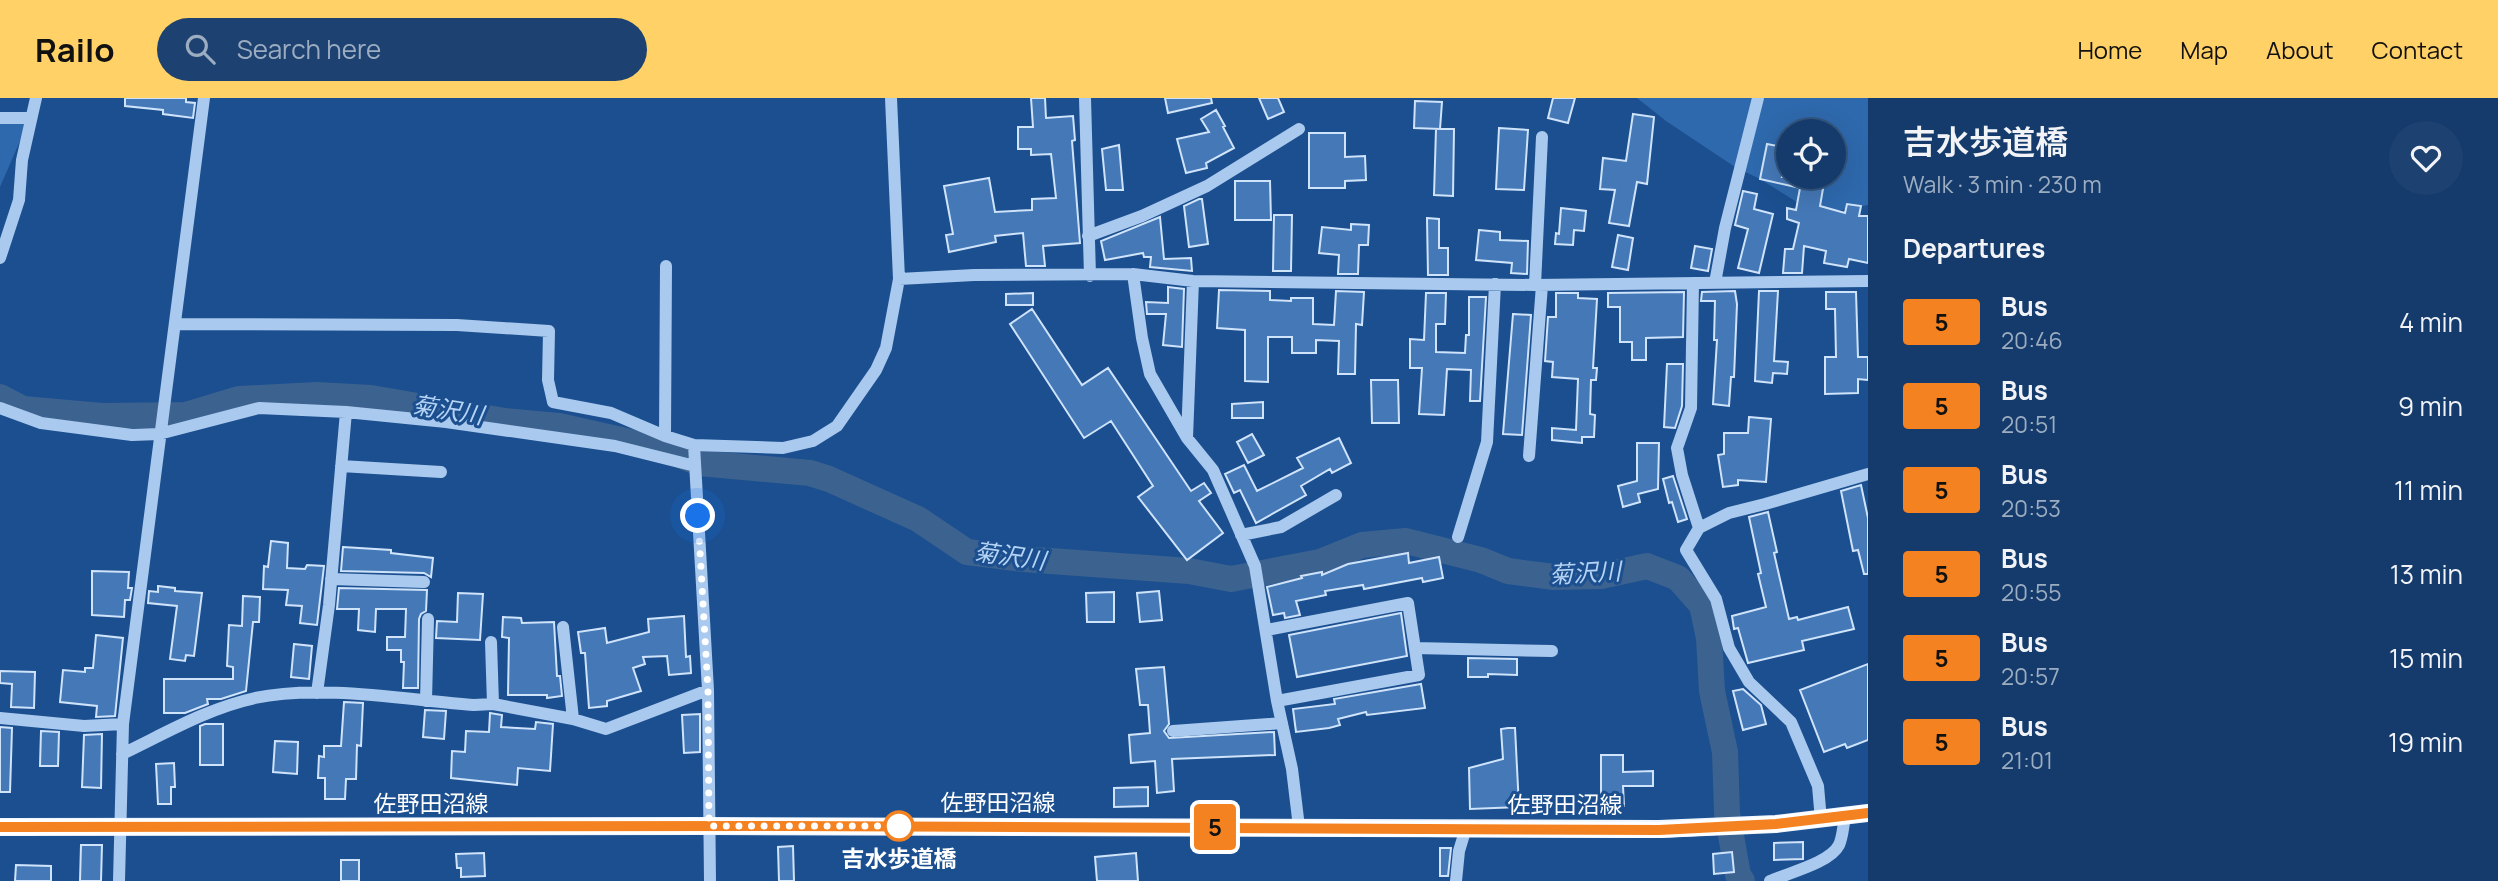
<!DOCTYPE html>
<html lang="en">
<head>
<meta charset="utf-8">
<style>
  body { margin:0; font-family:Manrope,"Noto Sans JP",sans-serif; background:#1d4271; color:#f1f3f6; height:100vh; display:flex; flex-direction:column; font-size:26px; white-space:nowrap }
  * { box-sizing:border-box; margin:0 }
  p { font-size:23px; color:#9dadc1 }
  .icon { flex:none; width:38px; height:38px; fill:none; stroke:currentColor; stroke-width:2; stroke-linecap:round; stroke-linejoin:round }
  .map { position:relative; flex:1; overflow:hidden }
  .side { display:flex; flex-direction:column; background:#143b6b; width:630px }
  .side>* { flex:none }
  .badge { padding:0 14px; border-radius:5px; font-size:24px; line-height:46px }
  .controls { position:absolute; left:1776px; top:21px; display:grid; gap:14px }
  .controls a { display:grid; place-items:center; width:70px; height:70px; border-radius:50%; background:#143b6b; box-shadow:0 7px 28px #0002,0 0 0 2px #33557e; font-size:35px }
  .you { position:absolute; width:35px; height:35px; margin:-18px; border:5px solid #fff; border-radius:50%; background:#1a73e8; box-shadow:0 0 0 10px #1a73e833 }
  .map>.badge { position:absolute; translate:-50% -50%; box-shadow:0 0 0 4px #fff }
  h2 { padding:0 35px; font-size:26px; line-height:63px }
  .round { display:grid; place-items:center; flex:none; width:74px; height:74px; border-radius:37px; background:#1d4271 }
  .summary { display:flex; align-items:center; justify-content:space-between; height:119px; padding:0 35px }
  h1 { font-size:33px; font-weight:600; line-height:52px }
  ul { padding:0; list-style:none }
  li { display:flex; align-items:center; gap:21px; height:84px; padding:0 35px }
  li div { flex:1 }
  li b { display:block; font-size:26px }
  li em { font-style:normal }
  li .badge { min-width:77px; font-weight:700; text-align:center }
  header { display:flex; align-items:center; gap:42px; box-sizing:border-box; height:98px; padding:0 35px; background:#ffd166; color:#111 }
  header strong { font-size:33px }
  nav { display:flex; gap:38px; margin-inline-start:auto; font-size:24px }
  .search { width:490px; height:63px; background:#1d4271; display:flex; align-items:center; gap:18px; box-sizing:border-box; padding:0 24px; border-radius:38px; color:#9dadc1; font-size:26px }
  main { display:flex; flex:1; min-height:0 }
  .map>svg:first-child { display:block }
  .green { fill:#2e69ad; fill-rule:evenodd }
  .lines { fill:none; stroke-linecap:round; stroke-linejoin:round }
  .river { stroke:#3c6290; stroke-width:26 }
  .building { fill:#4478b7; stroke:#cfe3fa; stroke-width:2 }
  .minor { stroke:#a9c9ee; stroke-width:12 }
  .major { stroke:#f0f6ff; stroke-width:18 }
  .line-casing { stroke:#fff; stroke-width:16 }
  .line { stroke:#f58220; stroke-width:10 }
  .walk { stroke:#fff; stroke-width:7; stroke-dasharray:0 12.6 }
  .stop-dot { fill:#fff; stroke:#f58220; stroke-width:3.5 }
  .labels { text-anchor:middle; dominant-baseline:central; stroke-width:6; stroke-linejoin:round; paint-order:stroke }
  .street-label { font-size:23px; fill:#fff; stroke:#1b4f8f }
  .stop-label { font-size:23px; font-weight:bold; fill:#fff; stroke:#1b4f8f }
  .water-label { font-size:24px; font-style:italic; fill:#b5d3f5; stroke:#1b4f8f }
</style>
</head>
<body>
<header>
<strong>Railo</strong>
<div class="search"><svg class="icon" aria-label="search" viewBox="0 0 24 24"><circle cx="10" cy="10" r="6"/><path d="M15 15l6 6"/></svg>Search here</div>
<nav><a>Home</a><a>Map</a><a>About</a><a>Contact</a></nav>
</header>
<main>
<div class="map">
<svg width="1868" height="783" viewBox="0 0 1868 783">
  <rect width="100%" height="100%" fill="#1b4f8f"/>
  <!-- green -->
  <path class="green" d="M1637 0H1868V107L1831 114 1800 106 1760 81 1735 69 1666 23ZM1788 33H1834V79H1788Z
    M0 20H30L0 89Z"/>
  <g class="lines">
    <!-- river -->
    <path class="river" d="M0 299 23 311 102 318 186 317 239 301 317 297 371 300 505 323 559 328 670 353 699 365 810 375 829 381 918 421 967 454 1023 461 1189 473 1231 481 1320 464 1362 447 1406 443 1481 462 1508 473 1554 479 1601 478 1647 468 1678 480 1702 507 1709 540 1712 593 1725 654 1727 715 1738 777 1742 783"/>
  </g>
  <!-- building -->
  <path class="building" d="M125 0H186V4L195 5 193 20 163 16V12L125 8Z
    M1031 0H1045L1046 20 1073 18 1075 42 1072 43 1080 145 1043 148 1045 168H1026L1023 135 995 138 996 144 949 154 946 137 953 136 944 88 989 80 995 114 1032 112V101L1056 100 1051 56 1031 57V51H1018V29H1033Z
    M1165 0H1211L1212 5 1168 15Z
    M1259 0H1278L1284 14 1268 21Z
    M1553 0H1575L1568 25 1548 20Z
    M1415 3 1442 4 1440 31 1414 30Z
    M1216 12 1225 28 1223 29 1234 50 1206 65 1207 70 1186 75 1177 41 1209 34 1201 21Z
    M1633 16 1654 19 1647 86 1637 84 1629 128 1609 125 1615 92 1600 91 1603 60 1626 63Z
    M1499 30 1528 32 1524 92 1496 91Z
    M1436 31H1454L1453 98 1434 97Z
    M1309 35H1345V59L1365 58 1366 82 1345 83V90H1309Z
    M1767 46 1788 50 1782 79H1825L1820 108 1845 115 1847 106 1861 108 1859 118H1868V165L1849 161 1847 169 1824 165 1826 153 1804 148 1802 175H1783L1785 151H1793L1799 125 1787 121V110L1796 112 1800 90 1760 81Z
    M1119 47 1123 92H1106L1102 51Z
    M1235 83H1270L1271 122H1235Z
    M1743 93 1757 96 1754 111 1773 116 1759 175 1738 170 1748 131 1735 127Z
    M1199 101H1202L1208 146 1189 149 1184 108Z
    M1561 110 1586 113 1584 133 1574 132 1573 147 1555 146 1556 135 1559 136Z
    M1274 117H1292L1291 173H1273Z
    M1160 119 1164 161 1191 160 1192 173 1150 169 1151 159H1144L1143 155 1105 162 1101 143Z
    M1427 120 1439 121V150H1448V177H1428Z
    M1351 126 1369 127 1368 147H1359L1358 176H1338L1339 157 1319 155 1322 129 1351 132Z
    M1479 132 1500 134V142L1528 143 1527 176 1511 175 1512 165 1476 162Z
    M1618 137 1633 140 1628 172 1612 169Z
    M1695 148 1712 151 1708 173 1691 170Z
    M1168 189 1184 191 1182 249 1163 247 1166 216H1147L1146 204 1168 205Z
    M1219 192 1270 193V202L1291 203V200H1313V226L1334 227 1336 193 1364 194 1362 227 1356 226 1355 276H1338L1339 243 1316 242V255H1292V239H1268V284L1245 283V232L1217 230Z
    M1735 193 1737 206 1734 279H1731L1729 308 1713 306 1717 242H1714L1715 203H1701L1702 194Z
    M1759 193H1778L1774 263 1788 264 1787 276 1773 275 1772 285 1755 283Z
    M1684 194 1683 239 1646 240V262H1632V244H1620V209H1608V195Z
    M1826 194H1856L1858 259H1868V282L1858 281V295L1825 296V259H1836L1835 211H1826Z
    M1033 195V207H1006V196Z
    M1426 195H1446L1445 226H1436V254L1465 255 1466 237H1469V199H1486L1480 303H1470L1471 272 1447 271 1444 317 1419 316 1422 270H1410V241L1424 242Z
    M1556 195H1578V200L1597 201 1593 270H1597L1596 282H1591L1590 316 1595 317 1594 339H1582V345L1552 342V330L1576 332 1578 281 1552 279 1553 264 1545 263 1548 219H1556Z
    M1032 211 1082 287 1108 270 1191 393 1204 385 1211 395 1199 403 1223 435 1187 462 1138 399 1153 388 1111 323 1084 340 1010 226Z
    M1513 216 1531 217 1522 337 1503 336Z
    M1667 266H1683L1682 308 1675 330 1664 329Z
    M1371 282H1398L1399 325H1372Z
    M1263 304V320H1232V306Z
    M1749 319 1771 321 1766 384 1738 382V387L1723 389 1718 357 1724 356V335H1748Z
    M1252 336 1264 357 1248 365 1237 344Z
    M1339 340 1351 365 1332 375 1330 371 1301 388 1306 397 1256 425 1240 392 1234 395 1225 376 1244 367 1257 393 1303 370 1297 360Z
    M1637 345H1659L1658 391 1638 396 1640 404 1623 409 1618 388 1637 383Z
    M1673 378 1687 421 1678 424 1672 404 1669 405 1663 381Z
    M1861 387 1868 420V476H1864L1858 452 1853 453 1841 393Z
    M1768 414 1777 454 1774 455 1789 521 1797 519 1798 522 1848 509 1854 531 1802 543 1804 552 1748 565 1738 530 1734 531 1732 518 1766 509 1758 476 1761 475 1749 419Z
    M271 443 288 445 287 470 305 471 307 467 324 468 317 527 300 525 302 508 286 507 288 492 263 491 264 468 268 469Z
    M343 449 391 452V455L433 460 431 479 424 475 341 473Z
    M1408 455 1409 465 1439 459 1443 480 1423 484 1422 480 1364 491 1363 487 1325 493 1326 497 1296 503 1300 517 1285 520 1284 515 1273 517 1267 489 1302 480 1301 478 1322 474V477L1348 466Z
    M92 473 129 474 128 490H132L130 502H125L124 519 92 517Z
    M158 488 175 490V493L202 495 194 558 186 557 185 563 170 561 177 508 148 505 149 493 158 494Z
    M339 490 427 492 426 513 421 516 419 521 418 590H403L404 564H401V552H387V539H405L406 511H376L375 534 358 532 359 511H337Z
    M1159 493 1162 522 1140 524 1137 495Z
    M1114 494V524H1087L1086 495Z
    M458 495 483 496 480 542 436 540 437 523 457 524Z
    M243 498 260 499 259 524H253L246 593 221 601H207L208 606 185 615H164V581H233V569L227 568 229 527 242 528Z
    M1401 515 1407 558 1297 579 1289 537Z
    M684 518 686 559 690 558 691 575 669 577 667 558 643 559 645 566 633 570 641 593 607 603V608L589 610 585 555H581L578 534 605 530 607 545 649 534 648 521Z
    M503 519 521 520 522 525 554 524 557 578H560L562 598 547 600V597H508L509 540 502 539Z
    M96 537 123 540 115 618 96 619 97 608 60 604 63 572 85 574V570H93Z
    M294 546 312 548 309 581 291 579Z
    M1468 560 1517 561V577L1488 576V579H1468Z
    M1868 566V642L1847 650 1845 646 1824 654 1800 592Z
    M1164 569 1169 626 1164 633 1169 640 1274 634 1275 657 1172 661 1174 693 1157 695 1155 663 1131 665 1129 637 1150 635 1148 607H1140L1136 571Z
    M0 573 35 574 34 610 11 609 12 586 0 585Z
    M1421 586 1425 610 1367 617 1366 614 1338 621 1340 627 1329 630 1296 634 1293 611 1335 606 1334 601Z
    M1743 591 1761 607 1766 626 1743 632 1733 593Z
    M344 604 363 605 361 648 357 647 356 681H346L345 701H325V680H318L319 658 324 659V648H341Z
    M425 612 446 613 444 641 423 639Z
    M490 615 502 617 501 629 535 631 536 624 553 626 550 673 518 670 517 687 451 680 452 653 465 654 466 633 489 634Z
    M700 616V654L684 655 682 617Z
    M205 626H223V667H200V628Z
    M0 629 12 630 10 694H0Z
    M1508 630H1515L1519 709 1470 711 1469 670 1503 661 1501 631Z
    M41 633 59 634 58 668H40Z
    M102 636 101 690 82 689 84 637Z
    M275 643 298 644 297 676 273 674Z
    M1601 657H1623V674L1653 673V688H1623L1624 708H1601Z
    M174 665 175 689H171V706H158L156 666Z
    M1148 689V708L1114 709V690Z
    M1803 744V761L1774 762V745Z
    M81 747H102L101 783H80Z
    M793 748 794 783H779L778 749Z
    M1440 750H1451L1448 778H1440Z
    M1732 754 1734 774 1714 776 1713 756Z
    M484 755 485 778 461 779V770H457L456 756Z
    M1136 755 1138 783H1097L1095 759Z
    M341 762H359V783H341Z
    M16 767 51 768V783H15Z"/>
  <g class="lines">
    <!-- minor -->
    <path class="minor" d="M1085 0 1090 178
      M0 20H30
      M1088 138 1142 118 1207 88 1299 31
      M0 160 19 102 22 62 36 0
      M1133 176 1142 240 1150 276 1187 340 1213 372 1255 468 1277 603 1292 671 1299 729
      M899 181 974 177 1133 176 1193 183 1535 187 1868 183
      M1693 185 1691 310 1677 350 1682 377 1699 430
      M1715 185 1725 130 1758 0
      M1535 187 1542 39
      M176 226 457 227 549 233 548 282 553 304 611 315 665 338 694 347 783 350 813 343 837 328 876 272 886 250 899 181 891 0
      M0 310 41 325 132 337 159 336 259 310 346 314 446 324 615 348 695 368
      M665 338 666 168
      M1187 340 1193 183
      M694 347 708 592 710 783
      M1529 358 1542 187
      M341 368 441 374
      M1241 437 1281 429 1336 397
      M1458 439 1487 344 1495 186
      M331 481 424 484
      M563 529 573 621
      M1267 532 1408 505 1419 577 1277 603
      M491 544 493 606
      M1415 550 1552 553
      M317 595 329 507 346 314
      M426 603 428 521
      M0 620 84 628 123 626
      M1173 633 1282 625
      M122 656C164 636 208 610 255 600 320 586 407 602 474 607L493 606 573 621 606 631 708 592
      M1821 722 1818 688 1791 624 1749 584 1729 550 1716 501 1686 452 1699 430 1729 415 1765 406 1868 376
      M119 783 123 626 204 0
      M1456 783 1459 753 1466 730
      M1770 783C1788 775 1830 765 1839 747 1843 738 1843 728 1845 719"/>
    <!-- major -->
    <path class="major" d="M0 729 709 728 1659 731 1776 726 1868 715"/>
  </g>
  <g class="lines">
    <!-- line casing -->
    <g class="line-casing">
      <path id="line" d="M0 729 789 728 1659 732 1776 726 1868 715"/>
    </g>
    <!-- line -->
    <use href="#line" class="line"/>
    <!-- walk -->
    <path class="walk" d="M698 418 708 592 709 728H899"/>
  </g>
  <!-- markers -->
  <circle class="stop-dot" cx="899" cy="728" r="14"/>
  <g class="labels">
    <!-- street labels -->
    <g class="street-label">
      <text x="998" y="704">佐野田沼線</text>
      <text x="431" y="705">佐野田沼線</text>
      <text x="1565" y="706">佐野田沼線</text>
    </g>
    <!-- stop labels -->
    <g class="stop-label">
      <text x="899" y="760">吉水歩道橋</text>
    </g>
    <!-- water labels -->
    <g class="water-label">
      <text transform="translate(448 311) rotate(9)">菊沢川</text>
      <text transform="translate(1010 457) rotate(8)">菊沢川</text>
      <text transform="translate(1585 474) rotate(-3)">菊沢川</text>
    </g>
  </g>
</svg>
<div class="controls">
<a><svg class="icon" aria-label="locate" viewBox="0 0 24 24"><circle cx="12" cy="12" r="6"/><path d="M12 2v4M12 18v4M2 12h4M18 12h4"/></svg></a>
</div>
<div class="you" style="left:698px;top:418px"></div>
<b class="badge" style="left:1215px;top:729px;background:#f58220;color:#111">5</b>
</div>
<section class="side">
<div class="summary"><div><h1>吉水歩道橋</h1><p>Walk · 3 min · 230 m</p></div><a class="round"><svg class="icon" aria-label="heart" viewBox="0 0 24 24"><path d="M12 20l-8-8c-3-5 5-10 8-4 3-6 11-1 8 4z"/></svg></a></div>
<h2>Departures</h2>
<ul>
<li><span class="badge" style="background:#f58220;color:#111">5</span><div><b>Bus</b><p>20:46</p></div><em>4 min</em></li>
<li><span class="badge" style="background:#f58220;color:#111">5</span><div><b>Bus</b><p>20:51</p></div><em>9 min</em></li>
<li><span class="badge" style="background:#f58220;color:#111">5</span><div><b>Bus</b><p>20:53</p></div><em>11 min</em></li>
<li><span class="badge" style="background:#f58220;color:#111">5</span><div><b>Bus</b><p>20:55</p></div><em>13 min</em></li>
<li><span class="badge" style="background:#f58220;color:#111">5</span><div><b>Bus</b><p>20:57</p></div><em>15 min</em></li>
<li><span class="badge" style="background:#f58220;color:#111">5</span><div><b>Bus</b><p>21:01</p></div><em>19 min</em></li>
</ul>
</section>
</main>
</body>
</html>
